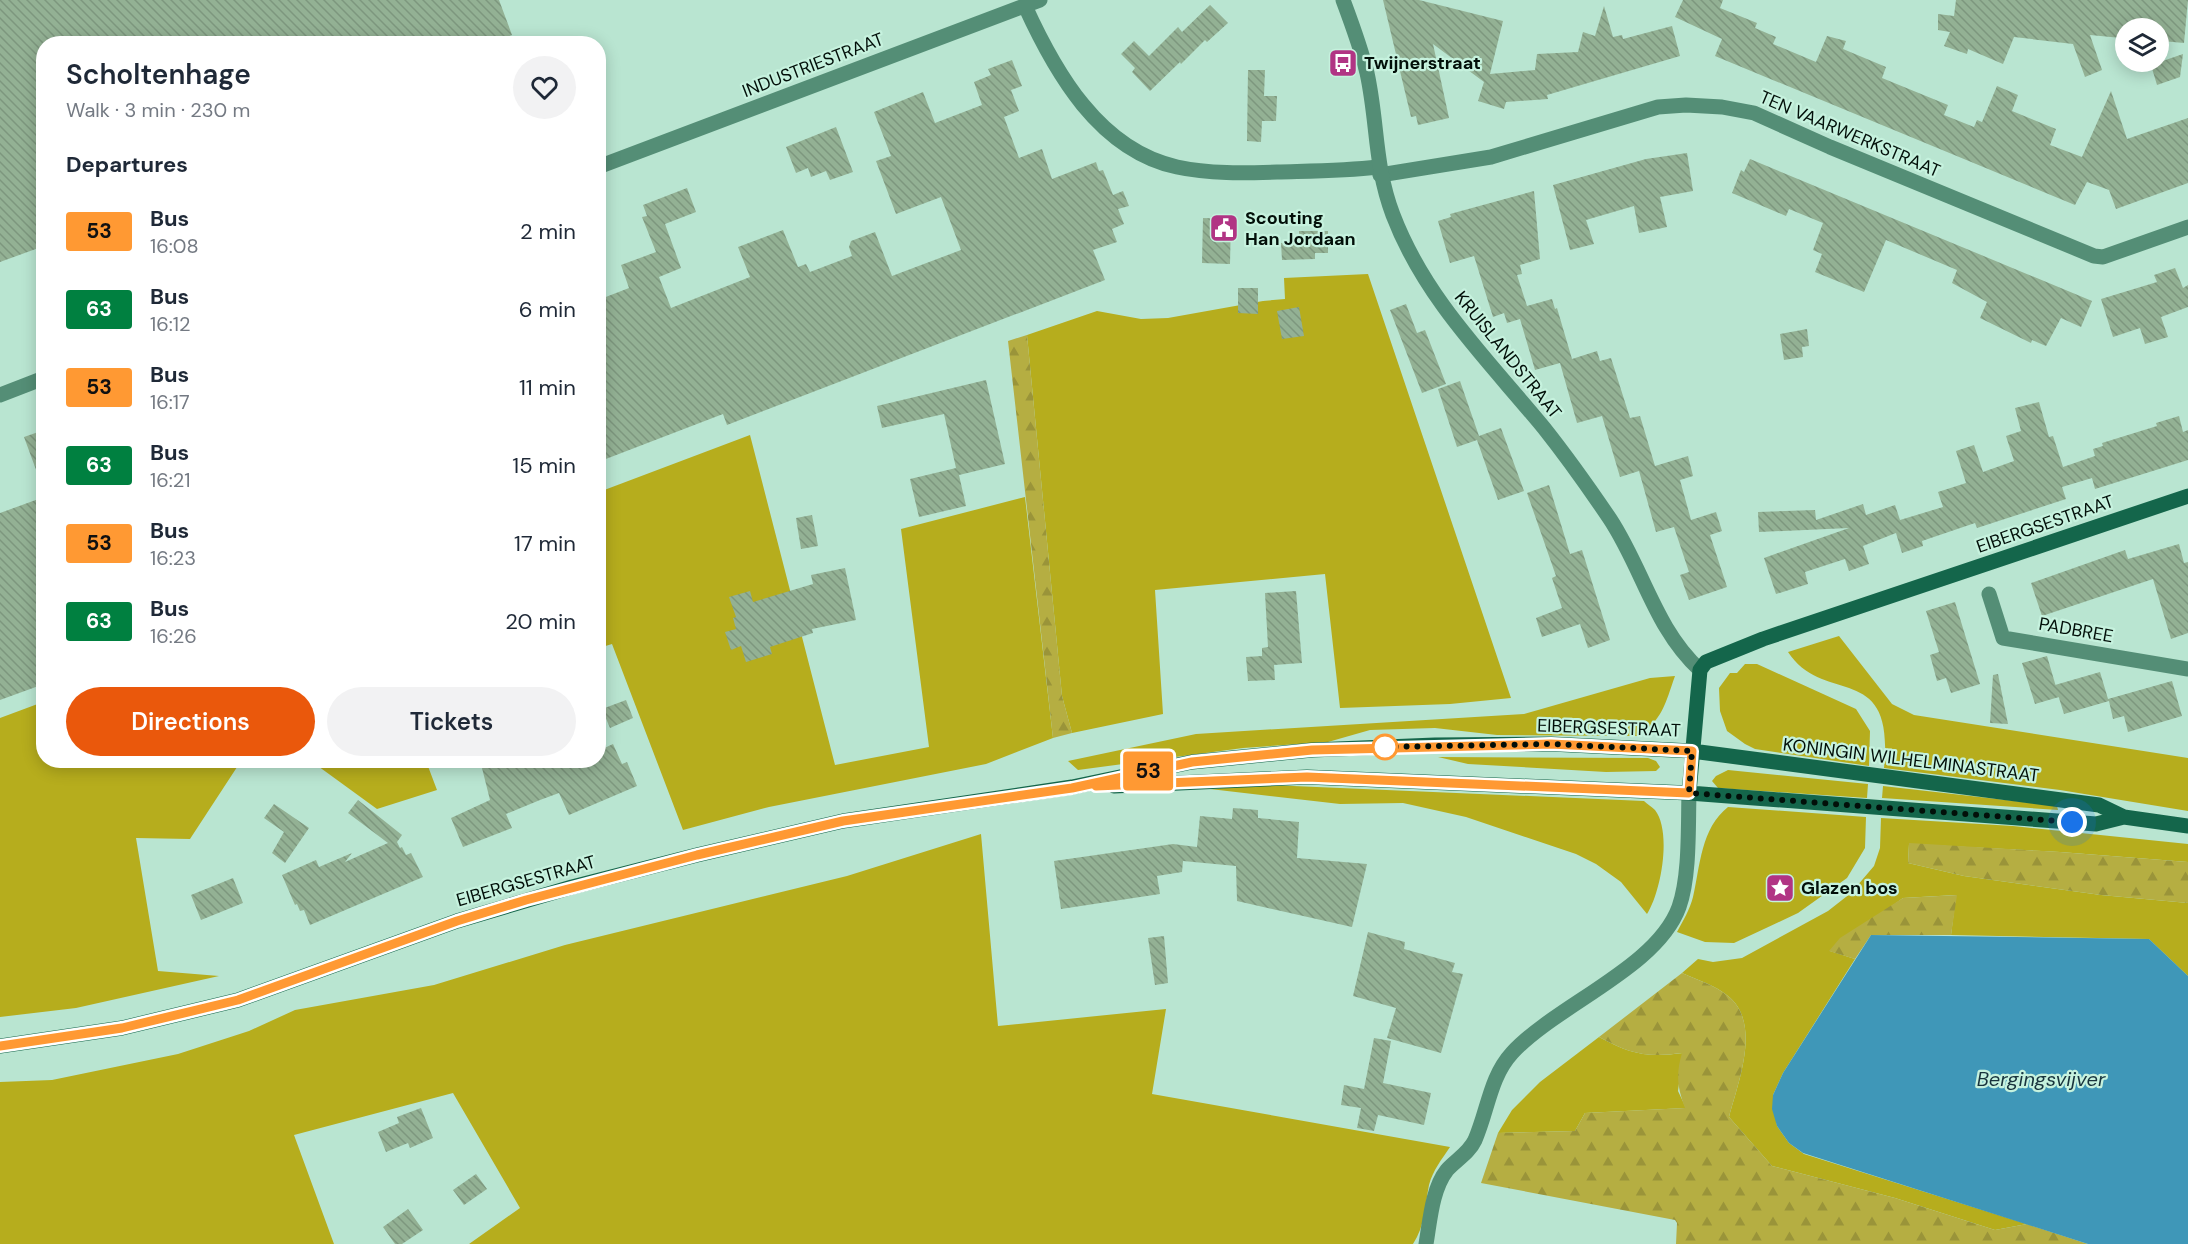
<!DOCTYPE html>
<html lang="en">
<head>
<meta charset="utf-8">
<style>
  body { margin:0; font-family:"DM Sans",sans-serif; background:#f2f2f3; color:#1f2937; height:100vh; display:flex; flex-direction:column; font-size:22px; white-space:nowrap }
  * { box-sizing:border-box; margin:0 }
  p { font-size:20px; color:#747a83 }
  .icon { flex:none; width:33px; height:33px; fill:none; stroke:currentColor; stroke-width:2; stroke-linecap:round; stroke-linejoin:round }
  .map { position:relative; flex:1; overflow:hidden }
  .details { position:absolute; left:36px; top:36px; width:570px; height:732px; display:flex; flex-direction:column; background:#fff; border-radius:24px; box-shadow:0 3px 15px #0003 }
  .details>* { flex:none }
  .badge { padding:0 12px; border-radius:4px; font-size:21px; line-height:39px }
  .fabs { position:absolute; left:2115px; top:18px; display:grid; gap:12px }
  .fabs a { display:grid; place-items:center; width:54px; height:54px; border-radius:50%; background:#fff; box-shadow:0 3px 15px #0003; font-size:30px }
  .you { position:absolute; width:30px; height:30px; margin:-15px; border:4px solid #fff; border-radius:50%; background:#1a73e8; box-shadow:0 0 0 9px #1a73e833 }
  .map>.badge { position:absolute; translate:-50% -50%; box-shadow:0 0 0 3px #fff }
  h2 { padding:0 30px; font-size:22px; line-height:54px }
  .round { display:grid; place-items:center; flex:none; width:63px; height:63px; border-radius:32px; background:#f2f2f3 }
  .summary { display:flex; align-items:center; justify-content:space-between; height:102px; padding:0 30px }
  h1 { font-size:28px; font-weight:600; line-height:45px }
  .button { display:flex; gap:12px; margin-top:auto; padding:12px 30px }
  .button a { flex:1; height:69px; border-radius:36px; background:#ea580c; color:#fff; font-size:24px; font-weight:600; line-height:69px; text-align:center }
  .button a+a { background:#f2f2f3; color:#1f2937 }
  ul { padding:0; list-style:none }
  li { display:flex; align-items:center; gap:18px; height:78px; padding:0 30px }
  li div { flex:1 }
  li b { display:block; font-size:22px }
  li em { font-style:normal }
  li .badge { min-width:66px; font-weight:700; text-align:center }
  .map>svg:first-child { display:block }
  .green { fill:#b6ad1d }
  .forest { fill:url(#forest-firs) }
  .water { fill:#3f97b8 }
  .building { fill:url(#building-back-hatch) }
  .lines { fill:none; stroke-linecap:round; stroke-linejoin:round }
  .minor { stroke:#548e76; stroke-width:15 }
  .tertiary { stroke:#548e76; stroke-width:15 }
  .secondary { stroke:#14664b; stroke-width:15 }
  .line-casing { stroke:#fff; stroke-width:14 }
  .line { stroke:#f93; stroke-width:9 }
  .walk { stroke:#020f09; stroke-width:6; stroke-dasharray:0 10.8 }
  .stop-dot { fill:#fff; stroke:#f93; stroke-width:3 }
  .labels { text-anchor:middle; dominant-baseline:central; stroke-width:4.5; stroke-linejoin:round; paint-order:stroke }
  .poi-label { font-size:18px; font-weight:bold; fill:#020f09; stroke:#c6f2de; text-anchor:start }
  .street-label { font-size:18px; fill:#020f09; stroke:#c6f2de }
  .water-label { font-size:20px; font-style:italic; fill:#18333d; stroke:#c6f2de }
</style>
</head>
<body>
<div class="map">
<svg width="2188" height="1244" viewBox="0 0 2188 1244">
  <defs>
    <pattern id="forest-firs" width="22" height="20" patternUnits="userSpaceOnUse" patternTransform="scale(1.5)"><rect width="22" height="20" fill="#b5ae42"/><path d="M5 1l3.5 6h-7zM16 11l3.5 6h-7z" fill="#9a9439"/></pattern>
    <pattern id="building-back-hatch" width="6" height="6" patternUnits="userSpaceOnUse" patternTransform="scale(1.5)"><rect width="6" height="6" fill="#93b194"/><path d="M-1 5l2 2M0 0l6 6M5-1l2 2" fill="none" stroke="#7d977e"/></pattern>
  </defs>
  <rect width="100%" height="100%" fill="#b9e5d1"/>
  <!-- green -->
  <path class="green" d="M1368 274 1511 698 1450 704 1340 708 1325 574 1155 590 1163 714 1072 733 1062 696 1027 335 1097 311 1141 319 1168 318 1263 301 1285 299 1284 278Z
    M750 435 835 765 929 747 901 529 1025 497 1053 738 986 764 769 807 683 830 612 644 599 648V492Z
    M1839 636 1892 704 1914 715 2188 758V811L2060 790 1884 768C1895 659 1824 707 1788 652Z
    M1745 664H1757L1856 709 1870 731 1869 766 1755 749 1745 744 1727 731 1720 711 1719 688 1730 673H1737Z
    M1675 676C1665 704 1663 720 1637 736L1497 735 1435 728 1370 730 1328 742 1243 748 1078 770 1068 761 1196 734 1524 714 1650 678Z
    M43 702 44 760 241 761 190 839 136 838 158 971 219 976 76 1008 0 1017V718Z
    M1438 757 1648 758 1656 761 1660 767 1656 771 1606 772 1468 764Z
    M311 761H426L437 790 377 809Z
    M1728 770 1868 784 1867 798 1718 788 1712 781 1716 776Z
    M1270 785 1644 801C1647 804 1652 807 1655 810 1672 832 1661 892 1647 914L1621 882 1596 864 1576 854 1466 817 1403 803 1340 804 1210 789Z
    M1883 786 2057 806 2058 810 1882 798Z
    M1728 807 1866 817 1865 848 1847 878 1798 913 1734 943 1705 942 1677 932C1683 921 1690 909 1693 897 1700 866 1701 828 1728 807Z
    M1881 818 2013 826 2188 844V862L2060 852 1909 844 1908 863 1964 876 2101 895 2188 903V976L2149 939 1951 935 1956 895 1903 898 1830 951 1855 959 1783 1073 1773 1095 1777 1126 1789 1143 1804 1154 2027 1224 1995 1230 1895 1198 1772 1166 1729 1117C1738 1083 1762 1023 1728 996 1715 985 1697 980 1682 973L1698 959 1713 962 1742 958 1828 911 1851 893 1874 866 1880 848Z
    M981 834 998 1026 1166 1009 1152 1094 1450 1147C1442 1159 1433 1170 1429 1185 1425 1205 1425 1226 1413 1244H469L520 1208 453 1093 294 1135 334 1244H0V1082L52 1080 178 1054 249 1031 295 1010 434 985 565 945 847 876Z
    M1599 1037C1630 1054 1647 1058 1683 1053L1678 1091 1686 1108 1585 1113 1575 1131 1498 1133 1512 1110 1540 1082Z"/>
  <!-- forest -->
  <path class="forest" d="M1027 335 1062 696 1072 733 1053 738 1008 341Z
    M1909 843 2060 852 2188 862V903L2101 895 1964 876 1908 863Z
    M1957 895 1951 935H1871L1855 959 1829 951 1840 938 1903 898Z
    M1682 973C1697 980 1715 985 1728 996 1762 1023 1738 1083 1729 1117L1772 1166 1895 1198 1995 1230 2027 1224 2088 1244H1676L1677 1223 1675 1220 1481 1183 1498 1133 1575 1131 1585 1113 1685 1108C1677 1087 1676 1074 1682 1053 1647 1058 1630 1054 1599 1037Z"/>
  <!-- water -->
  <path class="water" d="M1871 935 2149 939 2188 976V1244H2088L1803 1153 1789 1143 1777 1126 1772 1109 1773 1095 1783 1073Z"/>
  <!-- building -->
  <path class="building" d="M0 0H499L512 35 491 44H44V246L0 262Z
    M1383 0H1419L1503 21 1490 74 1535 70 1537 54 1578 52 1583 32 1595 36 1604 6 1613 37 1622 35 1623 39 1672 26 1680 56 1547 95 1548 99 1506 102 1504 109 1478 101 1484 82 1433 44 1449 118 1418 125 1416 116 1411 117Z
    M1683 0H1723L1720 8 1757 23 1755 28 1776 37 1773 44 1816 62 1827 36 1846 41 1843 49 1886 67 1882 78 1948 105 1944 115 1974 127 1977 120 1982 122 1997 86 2018 95 2012 111 2056 129 2050 145 2082 157 2111 91 2127 139 2188 118V183L2116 209 2109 190 2087 182 2075 205 1715 56 1722 39 1675 17Z
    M1956 0H2188L2184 43 2162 41 2163 28H2122L2121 38 2090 35 2102 70 2085 77 2073 44 2014 37 2003 64 1968 49 1967 54 1944 46 1950 32 1938 30V14L1954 16Z
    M1210 5 1228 23 1207 42 1205 40 1181 64 1180 62 1150 91 1132 72 1135 68 1121 54 1134 41 1149 56 1178 27 1182 32Z
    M2183 54 2180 77 2157 85 2151 65Z
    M1012 60 1022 86 1011 90 1019 111 1004 117 1019 158 1042 149 1052 179 1096 162 1099 171 1103 170 1113 195 1123 191 1129 206 1118 209 1124 224 1112 229 1117 242 1093 250 1105 280 727 425 723 414 598 462V300L629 288 621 265 656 252 642 217 647 216 643 205 687 188 696 212 665 224 681 268 659 277 671 308 750 277 738 247 783 230 798 267 806 264 810 272 852 256 849 247 851 241 875 232 892 276 961 250 941 197 896 214 876 161 891 156 874 112 923 92 935 123 982 105 974 82 991 75 988 69Z
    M1248 70H1265L1264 96H1277L1276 121H1262L1261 142 1247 141Z
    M836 127 853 172 830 180 826 171 811 177 808 168 796 173 786 147Z
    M1687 153 1693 191 1660 197 1667 227 1639 233 1634 206 1586 220 1594 244 1570 250 1553 185 1646 159Z
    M1750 159 2092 301 2081 327 2061 318 2046 346 2032 340 2031 343 1980 318 1987 302 1952 283 1957 270 1886 240 1864 292 1815 272 1822 254 1813 250 1823 223 1789 209 1786 216 1732 193 1741 170 1744 172Z
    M1534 191 1540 259 1520 265 1522 274 1517 275 1527 306 1552 299 1555 309 1557 308 1572 359 1597 351 1600 361 1611 358 1630 418 1640 416 1655 466 1688 456 1693 476 1680 480 1691 520 1716 512 1722 531 1710 535 1727 587 1689 600 1680 575 1689 572 1674 527 1656 532 1639 471 1620 477 1602 416 1577 423 1560 363 1535 370 1520 319 1507 323 1504 313 1493 317 1474 256 1450 263 1438 221 1451 217 1450 214Z
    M1203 218 1231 219 1230 264 1202 263Z
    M1299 231H1328V253H1315V259L1282 260 1281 243 1299 242Z
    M2175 268 2183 288 2188 285V307L2161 317 2168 337 2145 344 2140 328 2113 337 2101 299 2157 282 2154 275Z
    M1238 288H1258V314L1238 313Z
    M1406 304 1417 333 1425 330 1446 384 1422 393 1390 310Z
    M1299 307 1304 336 1282 339 1277 311Z
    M1807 329 1809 346 1802 347 1803 357 1784 360 1780 334Z
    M986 380 1005 464 959 475 966 506 919 517 910 479 956 468 944 414 882 428 877 406Z
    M1460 381 1479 436 1501 428 1524 491 1498 500 1477 440 1457 447 1438 389Z
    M2039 402 2049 437 2053 436 2063 467 2095 456 2093 449 2103 446 2102 443 2157 426 2156 423 2179 416 2183 432 2188 430V460L2095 489 2092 478 2062 487 2066 499 1977 528 1975 523 1922 541 1923 546 1902 553 1896 533 1863 546 1869 564 1849 571 1845 559 1805 572 1808 584 1776 594 1764 558 1849 528 1759 532 1758 512 1815 510 1816 520 1863 504 1866 515 1895 505 1900 520 1943 507 1938 492 1966 483 1956 451 1974 445 1983 472 2014 461 2006 436 2021 431 2015 408Z
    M44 430V485L42 486 24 437Z
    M1549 485 1570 554 1582 550 1610 640 1588 648 1580 624 1542 637 1536 618 1562 608 1552 578 1556 576 1527 493Z
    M44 497V684L0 700V513Z
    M812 515 818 546 801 549 796 518Z
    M2179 544 2184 563 2188 562V633L2171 639 2153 579 2042 616 2031 583 2125 550 2128 559Z
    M845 568 856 620 812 629 813 633 770 647 772 654 746 662 741 646 731 650 725 632 736 629 733 618 736 617 729 597 750 591 753 602 813 584 811 575Z
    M1296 591 1302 663 1274 665 1275 680 1248 681 1246 657 1262 656V648L1268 647 1265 593Z
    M1955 602 1980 684 1951 693 1946 678 1937 681 1930 655 1939 652 1926 611Z
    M2047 656 2059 697 2035 704 2022 663Z
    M2100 672 2108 699 2172 681 2182 716 2128 732 2124 716 2113 719 2109 701 2064 714 2055 685Z
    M1998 674 2008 724 1990 723 1993 675Z
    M626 700 633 718 610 728 602 709Z
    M613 744 622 764 627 762 637 786 569 815 559 793 540 800 506 814 512 828 463 847 451 818 490 800 480 760H541L543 766 556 760H598V751Z
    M358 800 402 835 397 842 400 848 402 847 406 855 411 853 423 877 310 925 304 910 300 911 297 904 295 905 282 875 316 860 319 867 352 853 345 862 388 843 348 813Z
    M274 804 309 828 285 863 272 853 284 832 264 818Z
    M1233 808 1258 810V818L1299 822 1297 858 1367 864 1352 927 1237 901 1236 866 1183 861 1182 872 1157 876 1160 894 1061 909 1054 861 1173 844 1197 847 1200 816 1232 819Z
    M233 878 243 903 201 920 191 895Z
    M1368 932 1405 942 1404 949 1455 963 1452 972 1463 974 1441 1053 1387 1038 1396 1008 1353 996Z
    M1164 936 1168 983 1155 985 1148 938Z
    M1374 1038 1391 1041 1383 1083 1431 1093 1424 1125 1378 1115 1374 1131 1357 1128 1361 1108 1341 1105 1344 1085 1364 1089Z
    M421 1108 433 1138 410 1148 408 1143 386 1152 378 1132 399 1123 397 1117Z
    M476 1174 487 1189 464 1205 453 1190Z
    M408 1209 423 1230 402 1244H395L383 1227Z"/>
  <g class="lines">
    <!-- minor -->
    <path class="minor" d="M1025 6C1055 72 1099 150 1177 167 1209 174 1244 173 1277 172 1311 171 1344 171 1378 167
      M598 167 1040 0
      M1380 175 1491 157 1658 107 1686 105 1722 107 1754 113 1830 147 2094 256 2103 257 2188 227
      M0 395 44 378
      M1989 594 2003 638 2188 669
      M1426 1244C1430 1221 1432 1189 1447 1170 1456 1160 1469 1153 1475 1140 1488 1110 1490 1077 1512 1053 1556 1005 1657 968 1679 907 1690 876 1688 827 1689 793"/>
    <!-- tertiary -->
    <path class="tertiary" d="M1343 0C1352 24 1361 48 1367 73 1378 123 1374 165 1393 215 1425 299 1488 360 1544 428 1567 457 1589 488 1610 519 1643 569 1655 629 1700 670"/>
    <!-- secondary -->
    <path class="secondary" d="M1114 786 1307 777 1689 793 2096 824 2124 817
      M1689 793 1700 670 1706 662 1763 639 2188 496
      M0 1046 122 1028 238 1000 457 921 572 887 697 855 843 821 1072 787 1192 762 1312 750 1435 745 1551 744 1692 751 2099 805 2124 817 2188 826"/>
  </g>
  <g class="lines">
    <!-- line casing -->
    <g class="line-casing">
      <path id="line" d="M0 1046 122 1028 238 1000 457 921 526 900 697 855 843 821 1072 788 1192 762 1312 750 1551 744 1692 751 1689 793 1307 777 1096 786"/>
    </g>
    <!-- line -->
    <use href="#line" class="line"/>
    <!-- walk -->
    <path class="walk" d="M1385 747 1551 744 1692 751 1689 793 2072 822"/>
  </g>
  <!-- icons -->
  <defs>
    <g id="bus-square" transform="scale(1.5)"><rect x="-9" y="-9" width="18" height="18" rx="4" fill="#b13484" stroke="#c6f2de"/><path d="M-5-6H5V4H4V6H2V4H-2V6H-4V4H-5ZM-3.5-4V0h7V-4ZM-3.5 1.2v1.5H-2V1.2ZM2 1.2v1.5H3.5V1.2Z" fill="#fff"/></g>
    <g id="civic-square" transform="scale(1.5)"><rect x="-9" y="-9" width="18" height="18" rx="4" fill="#b13484" stroke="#c6f2de"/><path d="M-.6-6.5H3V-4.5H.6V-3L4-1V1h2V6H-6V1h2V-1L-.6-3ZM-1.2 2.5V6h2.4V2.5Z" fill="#fff"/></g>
    <g id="sight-square" transform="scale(1.5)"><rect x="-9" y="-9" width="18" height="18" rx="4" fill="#b13484" stroke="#c6f2de"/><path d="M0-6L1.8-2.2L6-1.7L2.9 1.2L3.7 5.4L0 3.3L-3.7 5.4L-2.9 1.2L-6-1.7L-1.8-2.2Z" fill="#fff"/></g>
  </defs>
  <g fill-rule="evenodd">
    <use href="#bus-square" x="1343" y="63"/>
    <use href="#civic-square" x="1224" y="228"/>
    <use href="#sight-square" x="1780" y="888"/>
  </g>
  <!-- markers -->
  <circle class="stop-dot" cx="1385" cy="747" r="12"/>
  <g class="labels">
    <!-- poi labels -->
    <g class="poi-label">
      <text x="1364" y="63">Twijnerstraat</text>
      <text x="1245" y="218">Scouting<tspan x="1245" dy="21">Han Jordaan</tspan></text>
      <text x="1801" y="888">Glazen bos</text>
    </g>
    <!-- street labels -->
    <g class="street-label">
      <text transform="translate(813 65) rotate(-21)">INDUSTRIESTRAAT</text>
      <text transform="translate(1850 134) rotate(23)">TEN VAARWERKSTRAAT</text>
      <text transform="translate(1508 355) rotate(51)">KRUISLANDSTRAAT</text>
      <text transform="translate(2045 524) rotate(-19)">EIBERGSESTRAAT</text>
      <text transform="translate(2076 630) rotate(10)">PADBREE</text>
      <text transform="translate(1609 728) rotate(2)">EIBERGSESTRAAT</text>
      <text transform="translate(1911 760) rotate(7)">KONINGIN WILHELMINASTRAAT</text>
      <text transform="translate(526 881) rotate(-16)">EIBERGSESTRAAT</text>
    </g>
    <!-- water labels -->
    <g class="water-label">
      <text x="2041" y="1079">Bergingsvijver</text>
    </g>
  </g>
</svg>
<div class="fabs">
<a><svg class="icon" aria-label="layers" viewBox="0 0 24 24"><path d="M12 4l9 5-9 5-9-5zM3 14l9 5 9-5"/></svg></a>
</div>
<div class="you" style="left:2072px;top:822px"></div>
<b class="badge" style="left:1148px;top:771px;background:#f93;color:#111">53</b>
<section class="details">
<div class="summary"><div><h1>Scholtenhage</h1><p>Walk · 3 min · 230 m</p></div><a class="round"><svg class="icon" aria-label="heart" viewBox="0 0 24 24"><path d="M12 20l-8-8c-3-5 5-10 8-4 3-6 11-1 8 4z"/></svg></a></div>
<h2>Departures</h2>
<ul>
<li><span class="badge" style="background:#f93;color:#111">53</span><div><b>Bus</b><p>16:08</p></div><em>2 min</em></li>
<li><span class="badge" style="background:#008040;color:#fff">63</span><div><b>Bus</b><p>16:12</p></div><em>6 min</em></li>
<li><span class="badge" style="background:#f93;color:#111">53</span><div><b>Bus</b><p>16:17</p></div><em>11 min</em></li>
<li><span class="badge" style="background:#008040;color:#fff">63</span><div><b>Bus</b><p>16:21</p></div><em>15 min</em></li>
<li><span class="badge" style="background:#f93;color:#111">53</span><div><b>Bus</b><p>16:23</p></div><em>17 min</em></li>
<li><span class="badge" style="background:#008040;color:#fff">63</span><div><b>Bus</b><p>16:26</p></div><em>20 min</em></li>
</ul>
<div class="button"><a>Directions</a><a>Tickets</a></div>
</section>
</div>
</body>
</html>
